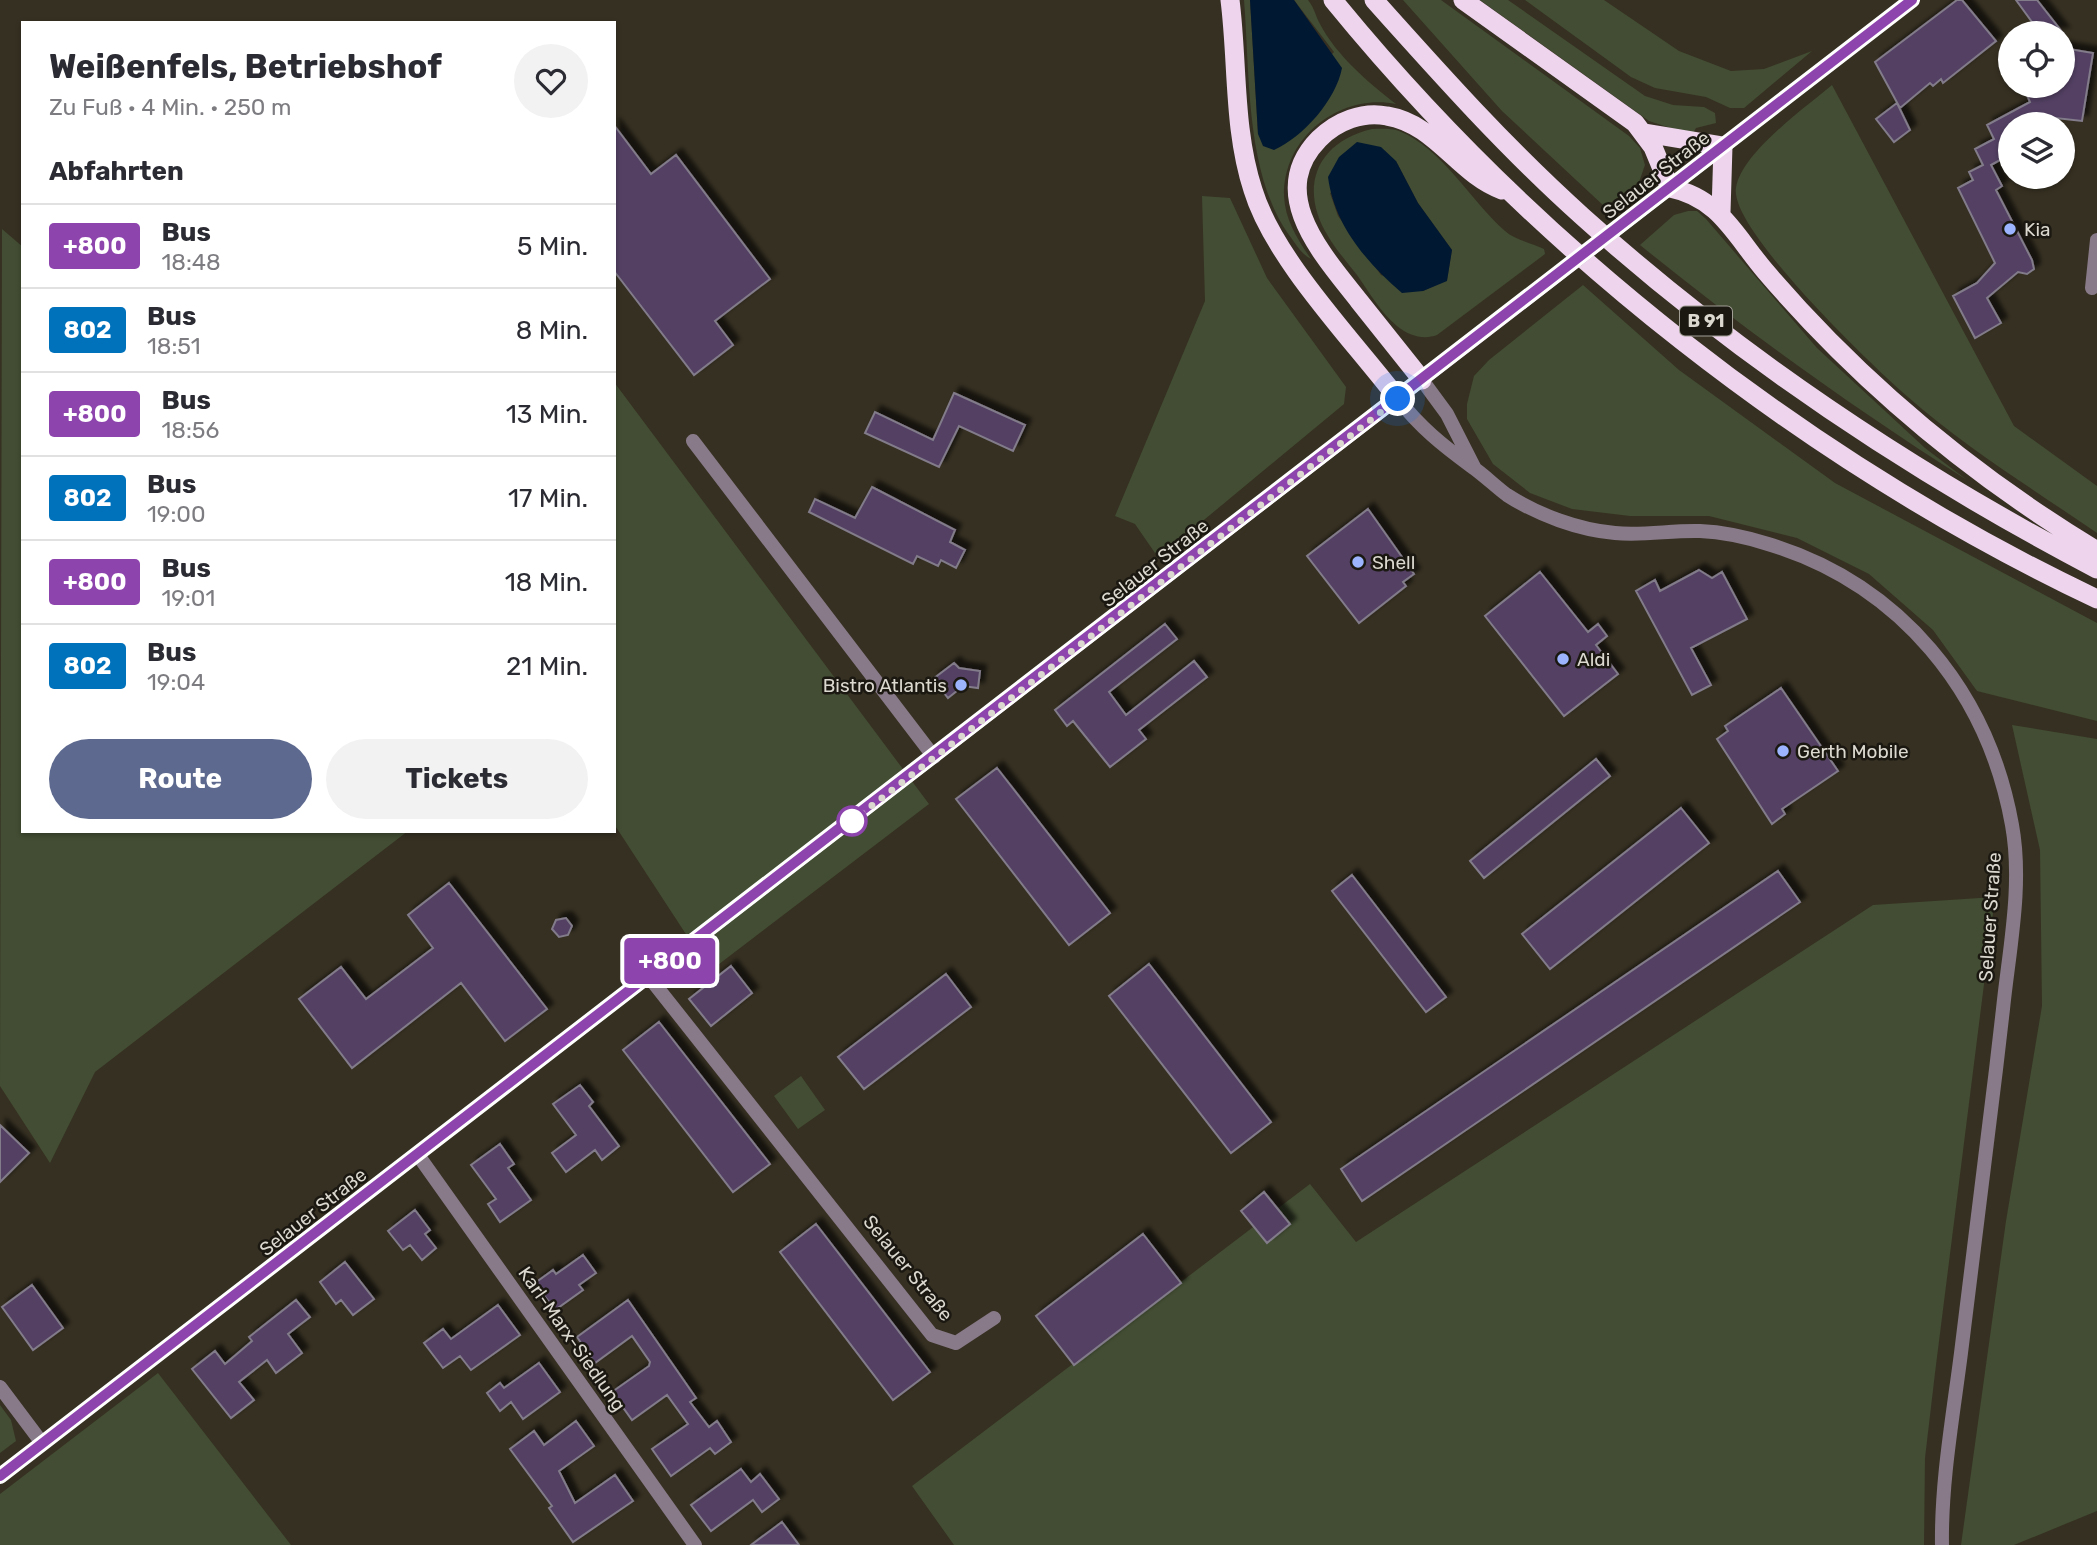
<!DOCTYPE html>
<html lang="de">
<head>
<meta charset="utf-8">
<style>
  body { margin:0; font-family:Rubik,sans-serif; background:#f2f2f3; color:#2b2b33; height:100vh; display:flex; flex-direction:column; font-size:26px; white-space:nowrap }
  * { box-sizing:border-box; margin:0 }
  p { font-size:23px; color:#7c7c81 }
  .icon { flex:none; width:38px; height:38px; fill:none; stroke:currentColor; stroke-width:2; stroke-linecap:round; stroke-linejoin:round }
  .map { position:relative; flex:1; overflow:hidden }
  .sheet { position:absolute; left:21px; top:21px; width:595px; height:812px; display:flex; flex-direction:column; background:#fff; border-radius:0px; box-shadow:0 2px 5px #0004 }
  .sheet>* { flex:none }
  .badge { padding:0 14px; border-radius:5px; font-size:24px; line-height:46px }
  .fabs { position:absolute; left:1998px; top:21px; display:grid; gap:14px }
  .fabs a { display:grid; place-items:center; width:77px; height:77px; border-radius:50%; background:#fff; box-shadow:0 2px 5px #0004; font-size:35px }
  .you { position:absolute; width:35px; height:35px; margin:-18px; border:5px solid #fff; border-radius:50%; background:#1a73e8; box-shadow:0 0 0 10px #1a73e833 }
  .map>.badge { position:absolute; translate:-50% -50%; box-shadow:0 0 0 4px #fff }
  h2 { padding:0 28px; font-size:26px; line-height:63px }
  .round { display:grid; place-items:center; flex:none; width:74px; height:74px; border-radius:37px; background:#f2f2f3 }
  .head { display:flex; align-items:center; justify-content:space-between; height:119px; padding:0 28px }
  h1 { font-size:33px; font-weight:700; line-height:52px }
  .action { display:flex; gap:14px; margin-top:auto; padding:14px 28px }
  .action a { flex:1; height:80px; border-radius:42px; background:#5d698e; color:#fff; font-size:28px; font-weight:700; line-height:80px; text-align:center }
  .action a+a { background:#f2f2f3; color:#2b2b33 }
  ul { padding:0; list-style:none }
  li { display:flex; align-items:center; gap:21px; height:84px; padding:0 28px; border-top:2px solid #e1e1e2 }
  li div { flex:1 }
  li b { display:block; font-size:26px }
  li em { font-style:normal }
  li .badge { min-width:77px; font-weight:700; text-align:center }
  .map>svg:first-child { display:block }
  .green { fill:#424d33; fill-rule:evenodd }
  .water { fill:#001832 }
  .building { fill:#524063; stroke:#827b8a; stroke-width:2; filter:url(#shadow) }
  .lines { fill:none; stroke-linecap:round; stroke-linejoin:round }
  .minor { stroke:#887a88; stroke-width:14 }
  .secondary { stroke:#baa3ba; stroke-width:14 }
  .trunk { stroke:#eed4ed; stroke-width:19 }
  .secondary-bridge { stroke:#baa3ba; stroke-width:14 }
  .line-casing { stroke:#fff; stroke-width:16 }
  .line { stroke:#8e44ad; stroke-width:10 }
  .walk { stroke:#dbd8cf; stroke-width:7; stroke-dasharray:0 12.6 }
  .poi-dot { fill:#9bb4fd; stroke:#1b1812; stroke-width:2.5 }
  .stop-dot { fill:#fff; stroke:#8e44ad; stroke-width:3.5 }
  .labels { text-anchor:middle; dominant-baseline:central; stroke-width:5; stroke-linejoin:round; paint-order:stroke }
  .shield { fill:#1b1812; stroke:#a19e96; stroke-width:2 }
  .shield-label { font-size:18px; font-weight:bold; fill:#dbd8cf }
  .street-label { font-size:19px; fill:#dbd8cf; stroke:#1b1812 }
  .poi-label { font-size:19px; fill:#dbd8cf; stroke:#1b1812; text-anchor:start }
</style>
</head>
<body>
<div class="map">
<svg width="2097" height="1545" viewBox="0 0 2097 1545">
  <defs>
    <filter id="shadow"><feDropShadow dx="6" dy="-6" stdDeviation="2" flood-color="#0009"/></filter>
  </defs>
  <rect width="100%" height="100%" fill="#363022"/>
  <!-- green -->
  <path class="green" d="M1244 0H1250L1258 134 1334 52 1294 0H1308C1315 9 1315 15 1320 24 1336 55 1369 83 1396 104 1341 93 1283 136 1284 196 1285 220 1298 240 1311 259 1301 254 1296 244 1289 235 1245 173 1250 74 1244 0Z
    M1403 0H1441L1629 136 1640 148 1645 165 1639 182 1605 207 1502 111Z
    M1480 0H1508L1645 96 1673 105 1704 107 1715 113 1716 123 1696 128 1692 135 1649 121Z
    M1525 0H1604L1679 51 1731 71 1764 69 1812 51 1744 108H1730L1706 97 1655 88 1631 77Z
    M1832 85 2014 426 2097 486V533C2033 489 1966 448 1908 397 1873 367 1729 229 1736 188 1741 153 1806 107 1832 85Z
    M1372 129C1380 129 1391 128 1399 131 1442 148 1470 200 1505 231 1515 240 1532 243 1544 249L1545 254 1437 335C1424 340 1409 336 1397 326 1381 313 1369 292 1357 275 1347 262 1336 250 1328 236 1298 187 1317 142 1372 129ZM1396 161 1418 203 1452 250 1447 280 1423 291 1381 275 1338 216 1330 193Z
    M1202 196 1230 198 1267 278 1346 387 1344 404 1187 534 1155 553 1135 524 1115 516 1205 301Z
    M1688 211H1697L1706 219 1817 348 1925 448 1967 480C1853 408 1745 330 1640 245L1674 215Z
    M2 229 23 247V831H408L95 1072 50 1163 0 1086Z
    M1583 285 1679 370 1835 483 2097 623V721L1977 691 1933 630 1869 574 1797 538 1709 516H1630L1572 509 1530 493 1493 464 1467 419V404L1474 376 1489 360Z
    M614 382 929 804 710 971 614 824Z
    M2012 725 2097 739V1511L2014 1545H1961L2006 1221 2042 1006 2040 850Z
    M1995 897 1935 1373 1925 1458 1924 1545H954L912 1486 1310 1184 1356 1242 1873 905Z
    M801 1076 825 1110 798 1129 774 1096Z
    M158 1373 291 1545H0V1494Z
    M0 1405 11 1420 16 1441 0 1453Z"/>
  <!-- water -->
  <path class="water" d="M1250 0H1294L1342 68C1336 100 1303 137 1274 150L1263 146 1258 134Z
    M1357 142 1381 147 1396 161 1418 203 1452 250 1447 281 1423 291 1402 293C1367 263 1334 225 1328 177L1339 157Z"/>
  <!-- building -->
  <path class="building" d="M1957 0H1962L1996 41 1943 83 1941 79 1933 86 1930 83 1900 108 1875 62Z
    M2016 0H2037L2063 33H2040Z
    M2063 48 2093 53 2082 121 2037 116 2041 124H2011V154L1991 165 2002 186 1996 190 2032 260 2034 269 2027 274 2018 272 1987 298 2001 323 1975 338 1953 296 1977 283 1995 263 1958 188 1973 180 1969 172 1983 165 1975 149 1994 139 1987 125 2030 102 2023 86H2063Z
    M1897 103 1910 130 1894 142 1876 119Z
    M614 125 651 174 676 155 770 279 715 321 733 345 694 375 614 271Z
    M954 393 1025 425 1013 451 959 426 939 467 865 433 875 412 933 440Z
    M872 487 955 530 950 542 965 550 956 568 941 560 938 566 917 556 913 564 809 512 815 499 855 518Z
    M1368 509 1414 574 1403 582 1406 586 1359 623 1307 556Z
    M1699 570 1712 578 1722 572 1747 619 1691 648 1711 685 1692 695 1636 591 1655 580 1660 591Z
    M1540 572 1588 632 1598 624 1607 636 1596 645 1618 674 1564 716 1485 616Z
    M1165 624 1177 639 1109 692 1126 715 1194 661 1207 677 1139 730 1146 739 1110 767 1073 721 1067 726 1055 710Z
    M954 663 959 668 980 671 978 688 963 686 948 698 933 679Z
    M1781 688 1838 771 1782 809 1785 814 1772 824 1717 739 1728 731 1725 726Z
    M1596 759 1610 776 1484 878 1470 861Z
    M997 768 1110 913 1069 945 956 799Z
    M1681 808 1709 843 1550 969 1522 934Z
    M1778 871 1800 902 1362 1201 1341 1169Z
    M1352 875 1446 997 1426 1012 1332 891Z
    M449 883 547 1009 505 1041 461 983 352 1068 299 999 341 967 366 999 433 948 408 915Z
    M566 918 572 926 568 935 559 937 552 929 556 920Z
    M1149 964 1271 1122 1231 1153 1109 996Z
    M731 966 752 993 711 1026 689 999Z
    M946 974 971 1007 864 1089 838 1057Z
    M659 1022 770 1164 733 1192 623 1050Z
    M580 1085 593 1102 589 1106 619 1146 602 1160 595 1150 566 1172 552 1153 576 1135 553 1104Z
    M0 1125 29 1153 0 1182Z
    M500 1144 514 1164 508 1168 531 1200 500 1222 488 1204 496 1199 471 1165Z
    M1264 1192 1290 1224 1267 1243 1241 1211Z
    M415 1210 430 1230 425 1234 436 1248 422 1260 410 1245 403 1250 388 1231Z
    M816 1224 930 1372 893 1400 780 1252Z
    M1143 1234 1181 1283 1074 1365 1036 1316Z
    M583 1255 596 1273 579 1285 583 1290 555 1310 535 1283 553 1270 556 1274Z
    M345 1262 374 1299 353 1315 341 1300 336 1304 320 1282Z
    M32 1285 63 1328 33 1350 2 1307Z
    M296 1300 310 1317 288 1334 302 1353 276 1373 267 1360 239 1382 254 1400 231 1418 192 1369 215 1351 225 1364 252 1341 249 1337Z
    M628 1300 696 1398 690 1402 709 1427 717 1421 731 1442 715 1454 710 1448 671 1476 652 1449 688 1424 667 1395 632 1420 612 1392 649 1366 650 1362 632 1336 595 1363 577 1337Z
    M498 1305 520 1335 471 1370 460 1356 443 1368 424 1343 443 1329 451 1339Z
    M539 1363 560 1392 523 1419 511 1402 500 1411 487 1393 500 1383 504 1388Z
    M576 1421 594 1446 559 1471 575 1503 615 1475 633 1501 573 1542 549 1508 552 1506 510 1449 534 1431 544 1445Z
    M741 1469 751 1482 760 1474 779 1499 762 1512 753 1500 711 1531 691 1505Z
    M782 1522 799 1545H751Z"/>
  <g class="lines">
    <!-- minor -->
    <path class="minor" d="M2092 288 2097 240
      M1422 380 1447 414 1474 467
      M1398 399C1420 427 1442 445 1471 466 1484 475 1495 486 1507 495 1538 515 1579 530 1615 533 1643 536 1672 530 1700 531 1723 532 1746 537 1768 544 1900 584 1988 691 2012 825 2023 885 2009 950 2003 1009 1990 1124 1975 1239 1961 1353 1953 1416 1941 1482 1942 1545
      M693 441 934 757
      M649 977 932 1335 956 1343 994 1318
      M418 1155 695 1545
      M0 1387 42 1443"/>
    <!-- secondary -->
    <path class="secondary" d="M1641 210 1912 0
      M0 1476 1577 260"/>
    <!-- trunk -->
    <path class="trunk" d="M1230 0C1238 63 1233 129 1253 190 1274 259 1353 340 1398 399
      M1333 0C1535 248 1808 462 2097 599
      M1374 0C1441 75 1508 150 1583 217 1740 358 1910 471 2097 569
      M1463 0 1635 123 1653 147 1670 188C1720 198 1735 236 1766 272 1861 383 1972 475 2097 551
      M1645 133 1723 146 1721 212
      M1422 380C1401 354 1380 327 1359 301 1324 256 1265 194 1319 139 1337 121 1363 111 1387 116 1436 124 1458 174 1502 190"/>
    <!-- secondary-bridge -->
    <path class="secondary-bridge" d="M1577 260 1641 210"/>
  </g>
  <g class="lines">
    <!-- line casing -->
    <g class="line-casing">
      <path id="line" d="M0 1476 1912 0"/>
    </g>
    <!-- line -->
    <use href="#line" class="line"/>
    <!-- walk -->
    <path class="walk" d="M852 821 1398 399"/>
  </g>
  <!-- markers -->
  <g class="poi-dot">
    <circle cx="2010" cy="229" r="7"/>
    <circle cx="1358" cy="562" r="7"/>
    <circle cx="1563" cy="659" r="7"/>
    <circle cx="961" cy="685" r="7"/>
    <circle cx="1783" cy="751" r="7"/>
  </g>
  <circle class="stop-dot" cx="852" cy="821" r="14"/>
  <g class="labels">
    <!-- shield labels -->
    <rect class="shield" x="1680" y="306.5" width="52" height="29" rx="5"/>
    <g class="shield-label">
      <text x="1706" y="321">B 91</text>
    </g>
    <!-- street labels -->
    <g class="street-label">
      <text transform="translate(1656 175) rotate(-38)">Selauer Straße</text>
      <text transform="translate(1155 563) rotate(-38)">Selauer Straße</text>
      <text transform="translate(1990 917) rotate(-86)">Selauer Straße</text>
      <text transform="translate(313 1212) rotate(-38)">Selauer Straße</text>
      <text transform="translate(908 1268) rotate(51)">Selauer Straße</text>
      <text transform="translate(572 1339) rotate(55)">Karl-Marx-Siedlung</text>
    </g>
    <!-- poi labels -->
    <g class="poi-label">
      <text x="2024" y="229">Kia</text>
      <text x="1372" y="562">Shell</text>
      <text x="1577" y="659">Aldi</text>
      <text x="947" y="685" text-anchor="end">Bistro Atlantis</text>
      <text x="1797" y="751">Gerth Mobile</text>
    </g>
  </g>
</svg>
<div class="fabs">
<a><svg class="icon" aria-label="locate" viewBox="0 0 24 24"><circle cx="12" cy="12" r="6"/><path d="M12 2v4M12 18v4M2 12h4M18 12h4"/></svg></a>
<a><svg class="icon" aria-label="layers" viewBox="0 0 24 24"><path d="M12 4l9 5-9 5-9-5zM3 14l9 5 9-5"/></svg></a>
</div>
<div class="you" style="left:1398px;top:399px"></div>
<b class="badge" style="left:670px;top:961px;background:#8e44ad;color:#fff">+800</b>
<section class="sheet">
<div class="head"><div><h1>Weißenfels, Betriebshof</h1><p>Zu Fuß · 4 Min. · 250 m</p></div><a class="round"><svg class="icon" aria-label="heart" viewBox="0 0 24 24"><path d="M12 20l-8-8c-3-5 5-10 8-4 3-6 11-1 8 4z"/></svg></a></div>
<h2>Abfahrten</h2>
<ul>
<li><span class="badge" style="background:#8e44ad;color:#fff">+800</span><div><b>Bus</b><p>18:48</p></div><em>5 Min.</em></li>
<li><span class="badge" style="background:#0072bc;color:#fff">802</span><div><b>Bus</b><p>18:51</p></div><em>8 Min.</em></li>
<li><span class="badge" style="background:#8e44ad;color:#fff">+800</span><div><b>Bus</b><p>18:56</p></div><em>13 Min.</em></li>
<li><span class="badge" style="background:#0072bc;color:#fff">802</span><div><b>Bus</b><p>19:00</p></div><em>17 Min.</em></li>
<li><span class="badge" style="background:#8e44ad;color:#fff">+800</span><div><b>Bus</b><p>19:01</p></div><em>18 Min.</em></li>
<li><span class="badge" style="background:#0072bc;color:#fff">802</span><div><b>Bus</b><p>19:04</p></div><em>21 Min.</em></li>
</ul>
<div class="action"><a>Route</a><a>Tickets</a></div>
</section>
</div>
</body>
</html>
